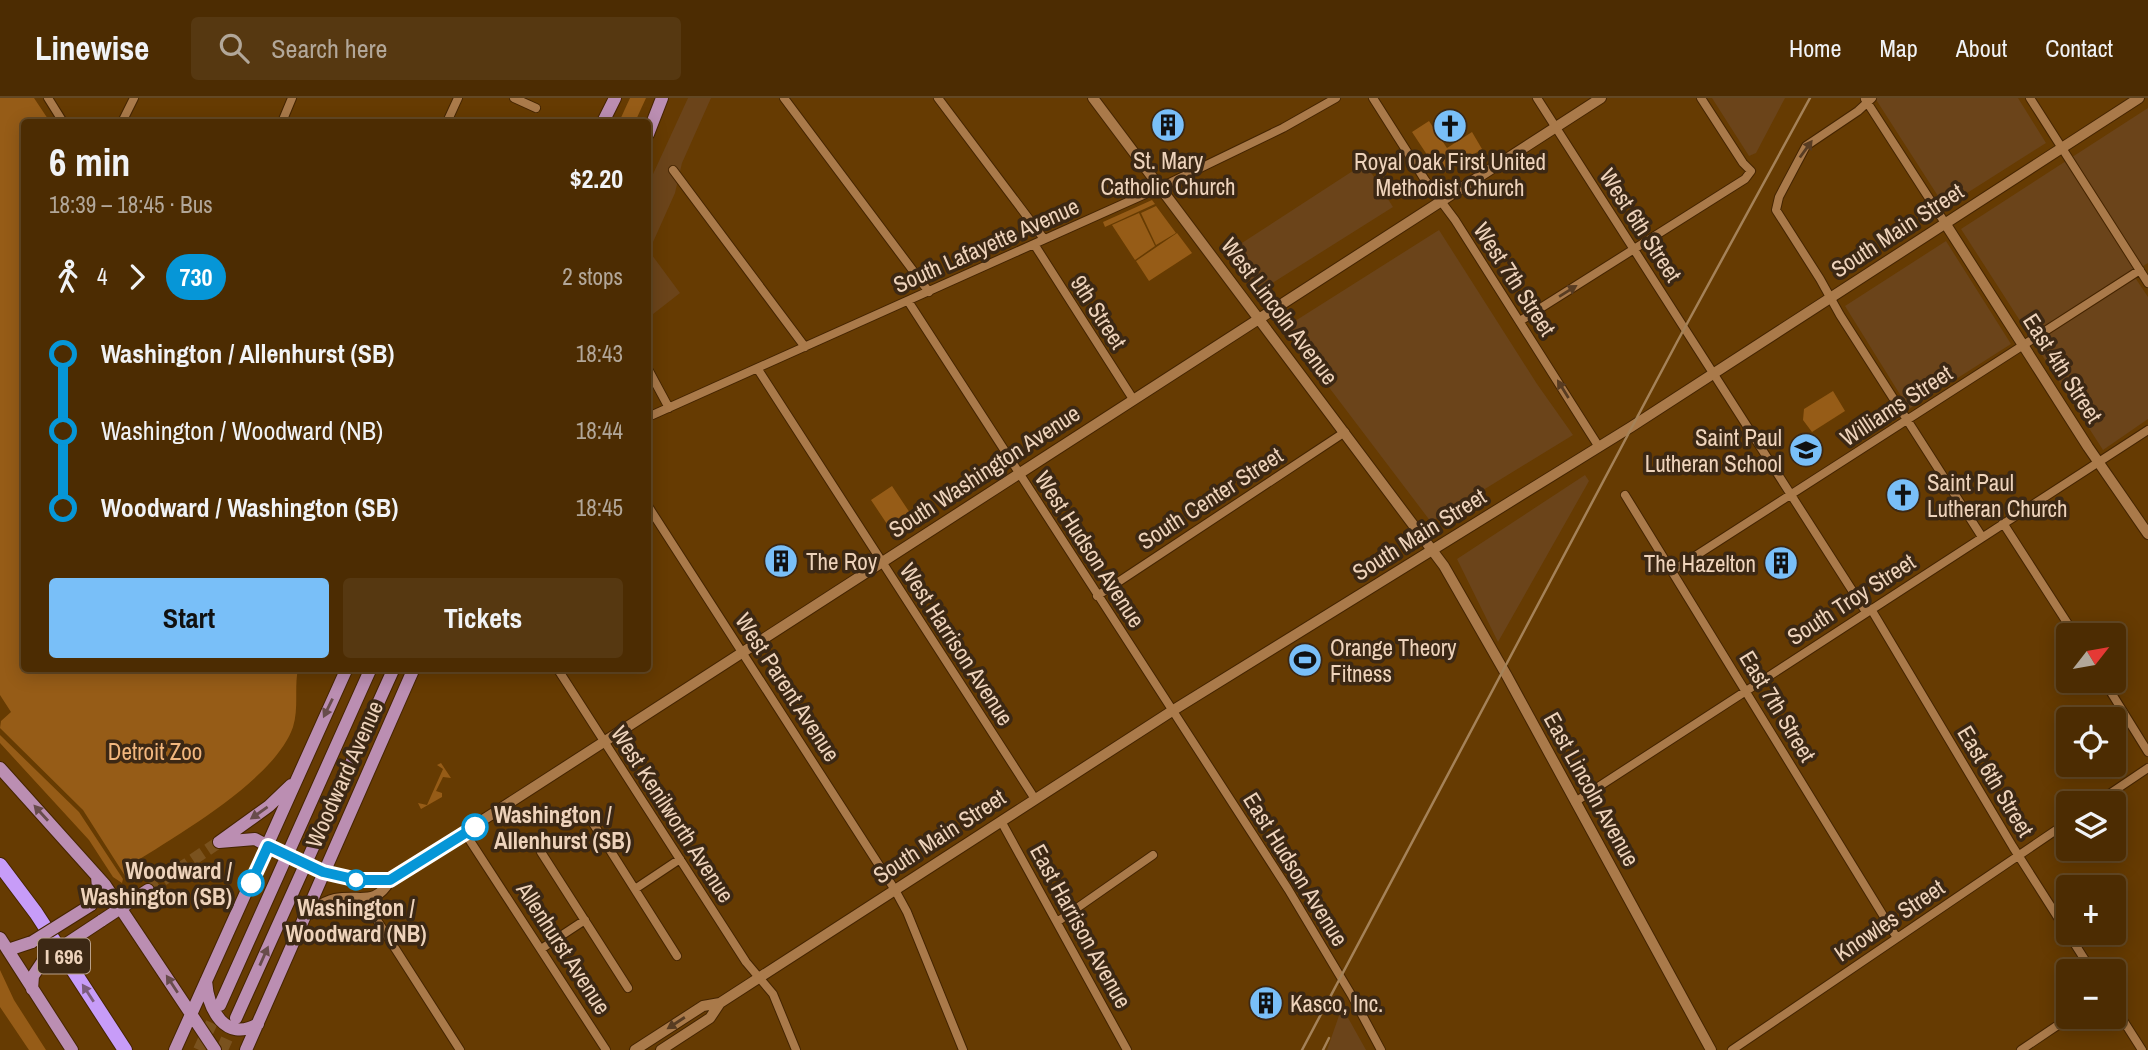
<!DOCTYPE html>
<html lang="en">
<head>
<meta charset="utf-8">
<style>
  body { margin:0; font-family:"Archivo Narrow",sans-serif; background:#563811; color:#f1f3f6; height:100vh; display:flex; flex-direction:column; font-size:26px; white-space:nowrap }
  * { box-sizing:border-box; margin:0 }
  p { font-size:23px; color:#b2a799 }
  .icon { flex:none; width:38px; height:38px; fill:none; stroke:currentColor; stroke-width:2; stroke-linecap:round; stroke-linejoin:round }
  .map { position:relative; flex:1; overflow:hidden }
  .panel { position:absolute; left:21px; top:21px; width:630px; height:553px; display:flex; flex-direction:column; background:#4c2c02; border-radius:7px; box-shadow:0 4px 18px #0003,0 0 0 2px #634824 }
  .panel>* { flex:none }
  .badge { padding:0 14px; border-radius:23px; font-size:24px; line-height:46px }
  .needle { width:46px; rotate:59deg }
  .fabs { position:absolute; left:2056px; top:525px; display:grid; gap:14px }
  .fabs a { display:grid; place-items:center; width:70px; height:70px; border-radius:7px; background:#4c2c02; box-shadow:0 4px 18px #0003,0 0 0 2px #634824; font-size:35px }
  .map>.badge { position:absolute; translate:-50% -50%; box-shadow:0 0 0 4px #fff }
  .legs { display:flex; align-items:center; gap:10px; height:77px; padding:0 28px; font-size:23px }
  .legs p { margin-inline-start:auto }
  .summary { display:flex; align-items:center; justify-content:space-between; height:119px; padding:0 28px }
  h1 { font-size:38px; font-weight:700; line-height:52px }
  .primary-button { display:flex; gap:14px; margin-top:auto; padding:14px 28px }
  .primary-button a { flex:1; height:80px; border-radius:7px; background:#79bff8; color:#111; font-size:28px; font-weight:700; line-height:80px; text-align:center }
  .primary-button a+a { background:#563811; color:#f1f3f6 }
  ul { padding:0 28px; list-style:none }
  li { display:flex; align-items:center; gap:24px; height:77px; font-size:26px }
  li i { display:grid; place-items:center; width:10px; height:100%; margin:0 9px; background:currentColor }
  li i::after { content:''; width:18px; height:18px; margin:-9px; border:5px solid; border-radius:50%; background:#4c2c02 }
  li p { margin-inline-start:auto }
  li:first-child i { background:linear-gradient(#0000 50%,currentColor 0) }
  li:last-child i { background:linear-gradient(currentColor 50%,#0000 0) }
  header { display:flex; align-items:center; gap:42px; box-sizing:border-box; height:98px; padding:0 35px; background:#4c2c02; border-bottom:2px solid #634824 }
  header strong { font-size:33px }
  nav { display:flex; gap:38px; margin-inline-start:auto; font-size:24px }
  .search { width:490px; height:63px; background:#563811; display:flex; align-items:center; gap:18px; box-sizing:border-box; padding:0 24px; border-radius:7px; color:#b2a799; font-size:26px }
  .map>svg:first-child { display:block }
  .built { fill:#6b441a }
  .green { fill:#965c17 }
  .lines { fill:none; stroke-linecap:round; stroke-linejoin:round }
  .primary-tunnel { stroke:#7a521e; stroke-width:12; stroke-dasharray:12 6; stroke-linecap:butt }
  .street-casing { stroke:#442400; stroke-width:10 }
  .secondary-casing { stroke:#442400; stroke-width:12 }
  .primary-casing { stroke:#442400; stroke-width:14 }
  .highway-casing { stroke:#442400; stroke-width:16 }
  .street { stroke:#aa7a4a; stroke-width:8 }
  .secondary { stroke:#aa7a4a; stroke-width:10 }
  .primary { stroke:#bb8eb2; stroke-width:12 }
  .highway { stroke:#c79cf8; stroke-width:14 }
  .rail { stroke:#a58258; stroke-width:2.5 }
  .secondary-bridge-casing { stroke:#442400; stroke-width:12; stroke-linecap:butt }
  .primary-bridge-casing { stroke:#442400; stroke-width:14; stroke-linecap:butt }
  .secondary-bridge { stroke:#aa7a4a; stroke-width:10 }
  .primary-bridge { stroke:#bb8eb2; stroke-width:12 }
  .oneway { fill:#583c22 }
  .oneway2 { fill:#684c4b }
  .oneway3 { fill:#7b5c7b }
  .line-1-casing { stroke:#fff; stroke-width:16 }
  .line-1 { stroke:#0696d7; stroke-width:10 }
  .stop-1-dot { fill:#fff; stroke:#0696d7; stroke-width:3.5 }
  .labels { text-anchor:middle; dominant-baseline:central; stroke-width:7; stroke-linejoin:round; paint-order:stroke }
  .shield { fill:#3c2814; stroke:#b9a089; stroke-width:2 }
  .shield-label { font-size:21px; font-weight:bold; fill:#eed3bb }
  .poi-label { font-size:23px; fill:#eed3bb; stroke:#3c2814; text-anchor:start }
  .street-label { font-size:23px; fill:#eed3bb; stroke:#3c2814 }
  .park-label { font-size:23px; fill:#f2b77e; stroke:#3c2814 }
  .stop-label { font-size:23px; font-weight:bold; fill:#eed3bb; stroke:#3c2814; text-anchor:start }
</style>
</head>
<body>
<header>
<strong>Linewise</strong>
<div class="search"><svg class="icon" aria-label="search" viewBox="0 0 24 24"><circle cx="10" cy="10" r="6"/><path d="M15 15l6 6"/></svg>Search here</div>
<nav><a>Home</a><a>Map</a><a>About</a><a>Contact</a></nav>
</header>
<div class="map">
<svg width="2148" height="952" viewBox="0 0 2148 952">
  <rect width="100%" height="100%" fill="#663b02"/>
  <!-- built -->
  <path class="built" d="M688 0H711L682 65 675 95 649 153 680 195 648 220V87Z
    M1712 0H1785L1756 55 1749 58Z
    M1875 0H2018L2046 45 1945 109Z
    M2148 10V165L2132 175 2148 199V321L2103 352 1961 131Z
    M1365 65 1393 109 1258 194 1228 154Z
    M1439 132 1537 286 1573 337 1431 424 1284 230Z
    M1946 143 2011 246 1909 311 1845 208Z
    M1585 377 1589 383 1498 544 1457 461Z
    M1342 909 1366 952H1327Z"/>
  <!-- green -->
  <path class="green" d="M0 0H34L50 24H24V570L298 571C294 590 299 610 293 629 275 682 174 739 127 769L131 776 127 781 83 712 0 630 1 623 11 614 0 597Z
    M630 0H646L635 24H619Z
    M1429 23 1447 50 1472 34 1482 51 1447 74 1439 75 1412 34Z
    M1152 102 1155 106 1105 129 1103 124Z
    M1156 108 1176 135 1156 147 1141 115Z
    M1139 115 1155 148 1135 162 1112 127Z
    M1177 135 1192 155 1149 183 1136 163Z
    M1833 293 1845 313 1812 334 1803 322 1804 311Z
    M892 388 912 418 891 432 871 402Z
    M0 637 79 714 123 781 122 785 113 779 89 742 0 645Z
    M441 665 451 680 443 679 436 693 442 695V699L421 711 418 705 427 707 443 671 437 667Z
    M0 872 14 902 46 952H29L0 909Z"/>
  <g class="lines">
    <!-- primary-tunnel -->
    <path class="primary-tunnel" d="M148 792 219 744
      M199 952 220 907
      M222 952 236 920"/>
    <!-- street casing -->
    <g class="street-casing">
      <path id="street" d="M48 0 63 24
        M514 0 536 10
        M784 0 929 194
        M938 0 1044 141
        M1373 0 1425 82 1455 122 1599 349
        M1537 0 1866 514
        M1872 0 1858 13 1806 48 1779 99 1776 112 1820 181 1840 217 1982 439
        M2030 0 2148 185
        M1865 1 1945 125
        M122 24 134 0
        M282 24 292 0
        M447 24 458 0
        M673 72 805 249
        M1034 146 1133 301
        M908 203 1288 791 1352 898 1381 952
        M1520 223 1745 81 1751 73 1743 65 1701 0
        M757 270 1035 701
        M648 271 669 310
        M648 319 1161 89 1283 30 1336 0
        M1625 397 1897 840
        M648 408 895 792 907 814 963 952
        M2003 425 2075 537
        M1672 473 2140 172
        M1097 498 1345 334
        M1871 511 2013 749 2092 873
        M557 570 746 864 773 896 796 952
        M2104 583 2148 654
        M1575 704 2148 332
        M2096 705 2148 670
        M591 722 677 858
        M1001 723 1127 952
        M465 735 606 952
        M541 754 628 890
        M635 791 680 761
        M372 800 375 819 460 952
        M1057 824 1153 757
        M541 851 585 822
        M2114 908 2142 952
        M1732 952 2068 724
        M2021 952 2070 919"/>
    </g>
    <!-- secondary casing -->
    <g class="secondary-casing">
      <path id="secondary" d="M1093 0 1444 468 1507 578 1711 952
        M1945 125 2088 349 2148 436
        M318 771 349 781 390 782
        M304 817C314 811 324 803 335 801 361 796 375 809 390 782L1601 0
        M635 952 703 908 720 905
        M661 952 710 920 720 905 1172 613 1631 329 2139 0"/>
    </g>
    <!-- primary casing -->
    <g class="primary-casing">
      <path id="primary" d="M603 24 615 0
        M648 36 662 0
        M0 670 105 787 215 952
        M219 744 269 708 291 687
        M219 744 255 741 268 748
        M91 807 98 790 97 778
        M101 823 148 792
        M0 840 72 952
        M8 852 32 844
        M206 883C208 911 225 945 258 926
        M32 891 33 878 45 860
        M220 907 371 570
        M236 920 394 570
        M175 952 347 570
        M246 952 414 570"/>
    </g>
    <!-- highway casing -->
    <g class="highway-casing">
      <path id="highway" d="M0 767 36 815 125 952"/>
    </g>
    <!-- street -->
    <use href="#street" class="street"/>
    <!-- secondary -->
    <use href="#secondary" class="secondary"/>
    <!-- primary -->
    <use href="#primary" class="primary"/>
    <!-- highway -->
    <use href="#highway" class="highway"/>
    <!-- rail -->
    <path class="rail" d="M1302 952 1677 244 1810 0
      M1323 952 1329 940"/>
    <!-- secondary-bridge casing -->
    <g class="secondary-bridge-casing">
      <path id="secondary-bridge" d="M276 752 315 770"/>
    </g>
    <!-- primary-bridge casing -->
    <g class="primary-bridge-casing">
      <path id="primary-bridge" d="M32 844 91 807
        M45 860 101 823"/>
    </g>
    <!-- secondary-bridge -->
    <use href="#secondary-bridge" class="secondary-bridge"/>
    <!-- primary-bridge -->
    <use href="#primary-bridge" class="primary-bridge"/>
  </g>
  <!-- one-way arrows -->
  <defs><path id="oneway-solid" d="M-6-.8H1V-3.2L6.5 0L1 3.2V.8H-6Z" transform="scale(1.75)"/></defs>
  <g class="oneway">
    <use href="#oneway-solid" transform="translate(1806 51) rotate(-54)"/>
    <use href="#oneway-solid" transform="translate(1568 193) rotate(-32)"/>
    <use href="#oneway-solid" transform="translate(1563 291) rotate(-122)"/>
    <use href="#oneway-solid" transform="translate(676 925) rotate(147)"/>
  </g>
  <g class="oneway2">
    <use href="#oneway-solid" transform="translate(328 610) rotate(116)"/>
    <use href="#oneway-solid" transform="translate(41 715) rotate(-132)"/>
    <use href="#oneway-solid" transform="translate(259 715) rotate(145)"/>
    <use href="#oneway-solid" transform="translate(264 858) rotate(-66)"/>
    <use href="#oneway-solid" transform="translate(172 886) rotate(-123)"/>
  </g>
  <use class="oneway3" href="#oneway-solid" transform="translate(88 895) rotate(-123)"/>
  <g class="lines">
    <!-- line-1 casing -->
    <g class="line-1-casing">
      <path id="line-1" d="M251 785 268 748 323 774 358 782H390L475 729"/>
    </g>
    <!-- line-1 -->
    <use href="#line-1" class="line-1"/>
  </g>
  <!-- icons -->
  <defs>
    <g id="building-disc" transform="scale(1.75)"><circle r="9.5" fill="#79bff8" stroke="#3c2814"/><path d="M-4-6H4V6H1V3H-1V6H-4ZM-2.5-4.3h1.7v1.8h-1.7ZM.8-4.3h1.7v1.8H.8ZM-2.5-1h1.7V.8h-1.7ZM.8-1h1.7V.8H.8Z" fill="#111"/></g>
    <g id="church-disc" transform="scale(1.75)"><circle r="9.5" fill="#79bff8" stroke="#3c2814"/><path d="M-1.2-6h2.4v3.5h3.3v2.4h-3.3V6h-2.4V-.1h-3.3v-2.4h3.3Z" fill="#111"/></g>
    <g id="school-disc" transform="scale(1.75)"><circle r="9.5" fill="#79bff8" stroke="#3c2814"/><path d="M0-5L7-2L0 1L-7-2ZM-4 1L0 2.5L4 1V4Q0 6-4 4Z" fill="#111"/></g>
    <g id="stadium-disc" transform="scale(1.75)"><circle r="9.5" fill="#79bff8" stroke="#3c2814"/><path d="M0-5a6.5 5 0 1 0 0 10a6.5 5 0 1 0 0-10ZM-3.5-1.8h7v3.6h-7Z" fill="#111"/></g>
  </defs>
  <g fill-rule="evenodd">
    <use href="#building-disc" x="1168" y="27"/>
    <use href="#church-disc" x="1450" y="28"/>
    <use href="#school-disc" x="1806" y="352"/>
    <use href="#church-disc" x="1903" y="397"/>
    <use href="#building-disc" x="781" y="463"/>
    <use href="#building-disc" x="1781" y="465"/>
    <use href="#stadium-disc" x="1305" y="562"/>
    <use href="#building-disc" x="1266" y="905"/>
  </g>
  <!-- markers -->
  <g class="stop-1-dot">
    <circle cx="475" cy="729" r="12"/>
    <circle cx="356" cy="782" r="9"/>
    <circle cx="251" cy="785" r="12"/>
  </g>
  <g class="labels">
    <!-- shield labels -->
    <rect class="shield" x="38" y="840.5" width="52" height="35" rx="5"/>
    <g class="shield-label">
      <text x="64" y="858">I 696</text>
    </g>
    <!-- poi labels -->
    <g class="poi-label">
      <text x="1168" y="62" text-anchor="middle">St. Mary<tspan x="1168" dy="26">Catholic Church</tspan></text>
      <text x="1450" y="63" text-anchor="middle">Royal Oak First United<tspan x="1450" dy="26">Methodist Church</tspan></text>
      <text x="1782" y="339" text-anchor="end">Saint Paul<tspan x="1782" dy="26">Lutheran School</tspan></text>
      <text x="1927" y="384">Saint Paul<tspan x="1927" dy="26">Lutheran Church</tspan></text>
      <text x="806" y="463">The Roy</text>
      <text x="1756" y="465" text-anchor="end">The Hazelton</text>
      <text x="1330" y="549">Orange Theory<tspan x="1330" dy="26">Fitness</tspan></text>
      <text x="1290" y="905">Kasco, Inc.</text>
    </g>
    <!-- street labels -->
    <g class="street-label">
      <text transform="translate(1641 127) rotate(57)">West 6th Street</text>
      <text transform="translate(1897 132) rotate(-33)">South Main Street</text>
      <text transform="translate(986 147) rotate(-24)">South Lafayette Avenue</text>
      <text transform="translate(1515 181) rotate(57)">West 7th Street</text>
      <text transform="translate(1280 213) rotate(53)">West Lincoln Avenue</text>
      <text transform="translate(1099 214) rotate(57)">9th Street</text>
      <text transform="translate(2063 270) rotate(57)">East 4th Street</text>
      <text transform="translate(1896 307) rotate(-33)">Williams Street</text>
      <text transform="translate(984 373) rotate(-33)">South Washington Avenue</text>
      <text transform="translate(1210 400) rotate(-33)">South Center Street</text>
      <text transform="translate(1419 436) rotate(-32)">South Main Street</text>
      <text transform="translate(1090 451) rotate(57)">West Hudson Avenue</text>
      <text transform="translate(1851 501) rotate(-33)">South Troy Street</text>
      <text transform="translate(957 546) rotate(57)">West Harrison Avenue</text>
      <text transform="translate(788 589) rotate(57)">West Parent Avenue</text>
      <text transform="translate(1778 608) rotate(59)">East 7th Street</text>
      <text transform="translate(344 676) rotate(-66)">Woodward Avenue</text>
      <text transform="translate(1996 683) rotate(59)">East 6th Street</text>
      <text transform="translate(1592 691) rotate(61)">East Lincoln Avenue</text>
      <text transform="translate(673 716) rotate(57)">West Kenilworth Avenue</text>
      <text transform="translate(939 738) rotate(-33)">South Main Street</text>
      <text transform="translate(1296 771) rotate(58)">East Hudson Avenue</text>
      <text transform="translate(1889 822) rotate(-34)">Knowles Street</text>
      <text transform="translate(1081 828) rotate(61)">East Harrison Avenue</text>
      <text transform="translate(564 850) rotate(57)">Allenhurst Avenue</text>
    </g>
    <!-- park labels -->
    <g class="park-label">
      <text x="155" y="653">Detroit Zoo</text>
    </g>
    <!-- stop labels -->
    <g class="stop-label">
      <text x="494" y="716">Washington /<tspan x="494" dy="26">Allenhurst (SB)</tspan></text>
      <text x="232" y="772" text-anchor="end">Woodward /<tspan x="232" dy="26">Washington (SB)</tspan></text>
      <text x="356" y="809" text-anchor="middle">Washington /<tspan x="356" dy="26">Woodward (NB)</tspan></text>
    </g>
  </g>
</svg>
<div class="fabs">
<a><svg class="needle" viewBox="-14 -14 28 28"><path d="M0-13l5 13h-10z" fill="#e53935"/><path d="M0 13l5-13h-10z" fill="#b2a799"/></svg></a>
<a><svg class="icon" aria-label="locate" viewBox="0 0 24 24"><circle cx="12" cy="12" r="6"/><path d="M12 2v4M12 18v4M2 12h4M18 12h4"/></svg></a>
<a><svg class="icon" aria-label="layers" viewBox="0 0 24 24"><path d="M12 4l9 5-9 5-9-5zM3 14l9 5 9-5"/></svg></a>
<a>+</a>
<a>−</a>
</div>
<section class="panel">
<div class="summary"><div><h1>6 min</h1><p>18:39 – 18:45 · Bus</p></div><b>$2.20</b></div>
<div class="legs"><svg class="icon" aria-label="walk" viewBox="0 0 24 24"><circle cx="13" cy="4" r="2"/><path d="M13 8l-2 6 4 7M11 14l-3 7M7 12l3-4h3l4 4"/></svg>4<svg class="icon" aria-label="forward" viewBox="0 0 24 24"><path d="M9 5l7 7-7 7"/></svg><b class="badge" style="background:#0696d7;color:#fff">730</b><p>2 stops</p></div>
<ul>
<li><i style="color:#0696d7"></i><b>Washington / Allenhurst (SB)</b><p>18:43</p></li>
<li><i style="color:#0696d7"></i><span>Washington / Woodward (NB)</span><p>18:44</p></li>
<li><i style="color:#0696d7"></i><b>Woodward / Washington (SB)</b><p>18:45</p></li>
</ul>
<div class="primary-button"><a>Start</a><a>Tickets</a></div>
</section>
</div>
</body>
</html>
